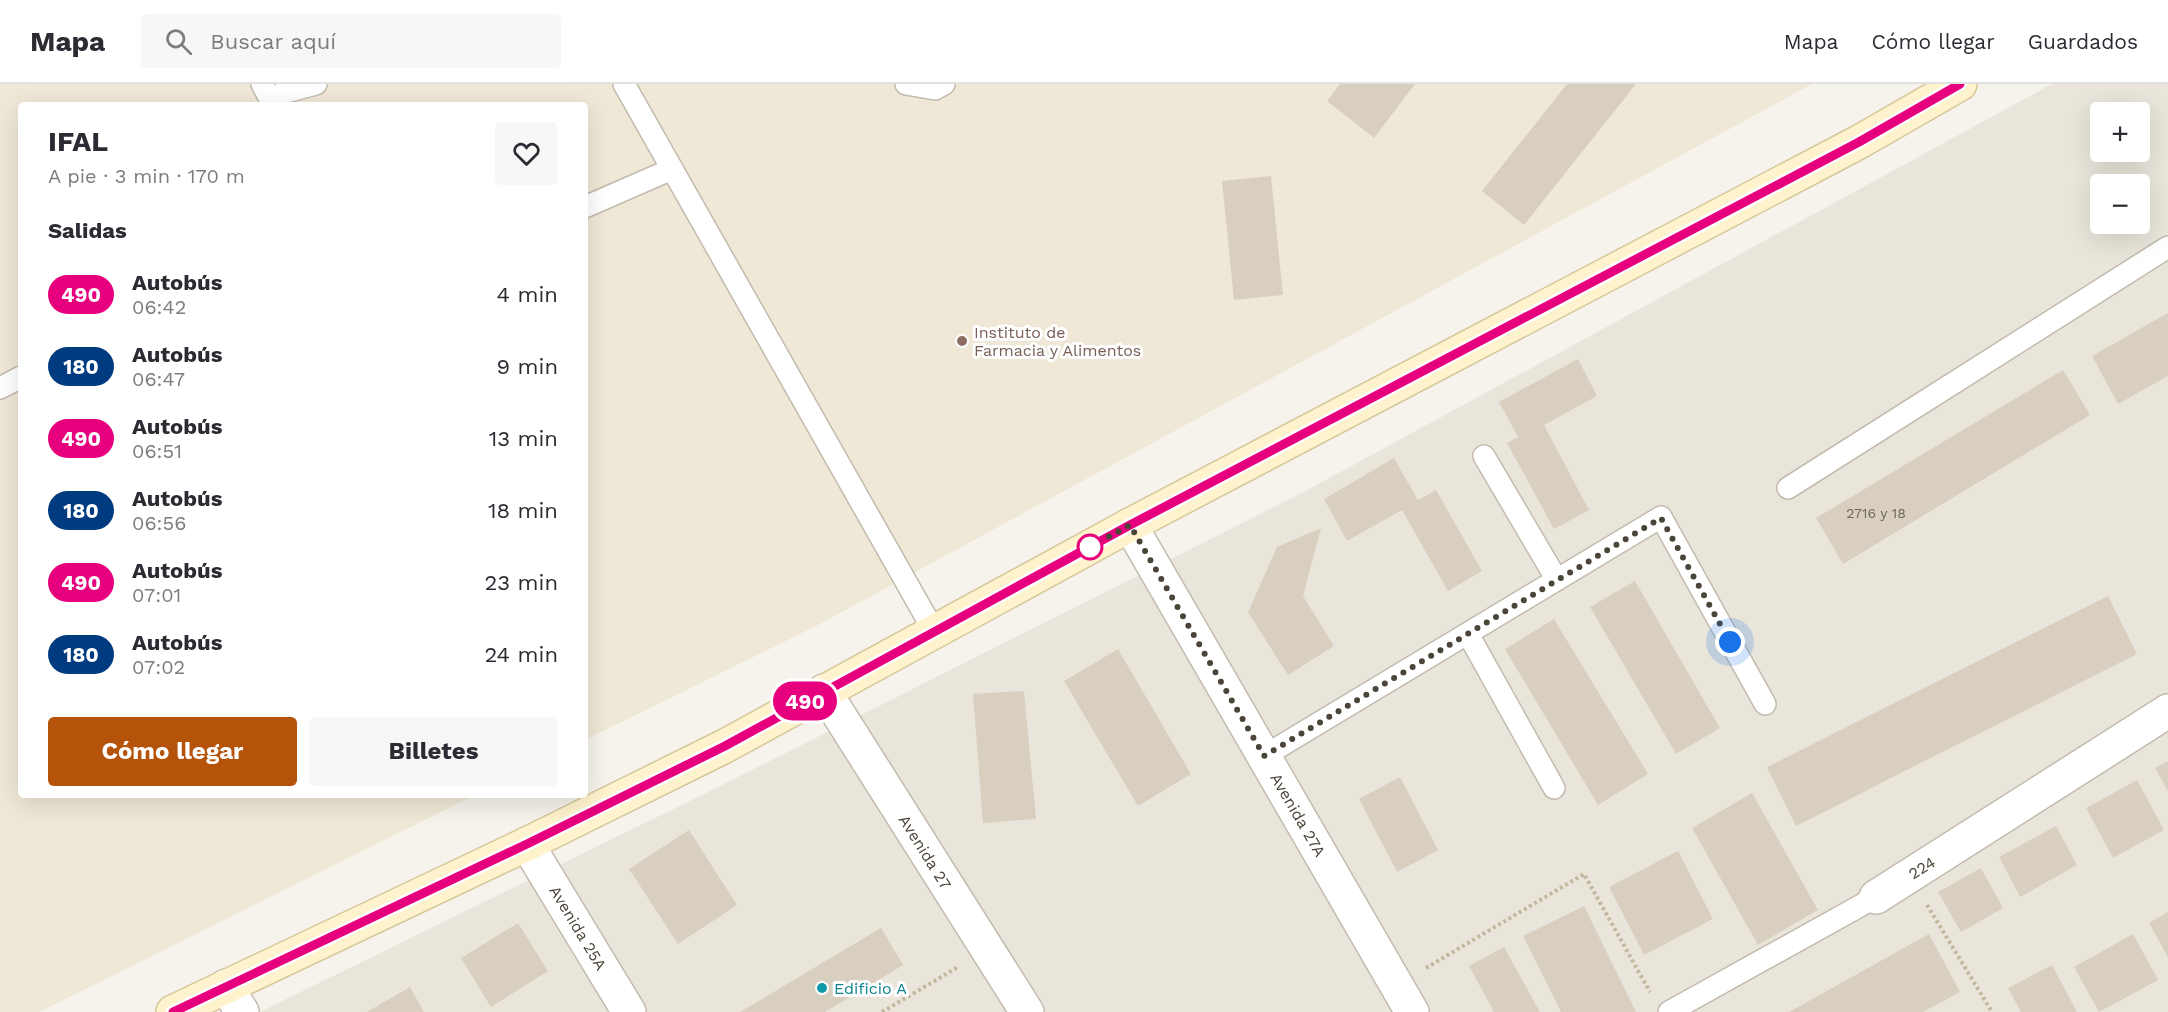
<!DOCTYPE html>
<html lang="es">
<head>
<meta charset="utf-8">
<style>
  body { margin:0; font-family:"Work Sans",sans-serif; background:#f7f7f7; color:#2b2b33; height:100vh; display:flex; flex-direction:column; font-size:22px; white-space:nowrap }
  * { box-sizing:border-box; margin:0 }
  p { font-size:20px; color:#7c7c81 }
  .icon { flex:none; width:33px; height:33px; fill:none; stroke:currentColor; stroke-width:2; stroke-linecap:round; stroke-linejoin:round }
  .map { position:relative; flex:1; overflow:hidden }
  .panel { position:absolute; left:18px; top:18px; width:570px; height:696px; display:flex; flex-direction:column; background:#fff; border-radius:6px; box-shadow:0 6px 24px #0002 }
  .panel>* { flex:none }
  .badge { padding:0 12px; border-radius:20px; font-size:21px; line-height:39px }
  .fabs { position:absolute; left:2090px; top:18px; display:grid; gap:12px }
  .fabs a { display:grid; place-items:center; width:60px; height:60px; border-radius:6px; background:#fff; box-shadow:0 6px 24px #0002; font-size:30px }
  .you { position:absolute; width:30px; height:30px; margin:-15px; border:4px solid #fff; border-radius:50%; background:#1a73e8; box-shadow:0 0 0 9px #1a73e833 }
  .map>.badge { position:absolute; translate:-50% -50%; box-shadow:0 0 0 3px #fff }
  h2 { padding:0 30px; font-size:22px; line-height:54px }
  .round { display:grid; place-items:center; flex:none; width:63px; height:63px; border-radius:6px; background:#f7f7f7 }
  .headline { display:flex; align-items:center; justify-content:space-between; height:102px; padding:0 30px }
  h1 { font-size:28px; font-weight:700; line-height:45px }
  .cta { display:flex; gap:12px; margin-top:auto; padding:12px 30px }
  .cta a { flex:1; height:69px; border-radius:6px; background:#b45309; color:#fff; font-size:24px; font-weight:700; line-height:69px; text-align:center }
  .cta a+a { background:#f7f7f7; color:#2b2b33 }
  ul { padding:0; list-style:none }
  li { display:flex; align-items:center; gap:18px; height:72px; padding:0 30px }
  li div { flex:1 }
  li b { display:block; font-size:22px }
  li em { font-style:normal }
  li .badge { min-width:66px; font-weight:700; text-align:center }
  header { display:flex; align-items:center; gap:36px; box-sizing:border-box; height:84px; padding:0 30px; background:#fff; border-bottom:2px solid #e1e1e2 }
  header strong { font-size:28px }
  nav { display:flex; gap:33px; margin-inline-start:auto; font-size:21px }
  .search { width:420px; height:54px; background:#f7f7f7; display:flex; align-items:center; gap:15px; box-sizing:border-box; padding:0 21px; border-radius:6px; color:#7c7c81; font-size:22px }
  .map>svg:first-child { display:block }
  .residential { fill:#eae5da; fill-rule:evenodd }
  .education { fill:#efe8d6 }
  .building { fill:#d8cfc1 }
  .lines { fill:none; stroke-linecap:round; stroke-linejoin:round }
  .lane-casing { stroke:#c2bbae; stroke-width:24 }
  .street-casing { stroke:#c2bbae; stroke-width:36 }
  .secondary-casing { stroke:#d6c79b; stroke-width:36 }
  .path { stroke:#c4b79f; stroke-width:4; stroke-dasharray:3 3; stroke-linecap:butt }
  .lane { stroke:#fff; stroke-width:21 }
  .street { stroke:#fff; stroke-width:33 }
  .secondary { stroke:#fff3cd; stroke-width:33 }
  .line-casing { stroke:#fff; stroke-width:14 }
  .line { stroke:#e6007e; stroke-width:9 }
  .walk { stroke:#4b4439; stroke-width:6; stroke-dasharray:0 10.8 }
  .education-dot { fill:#8d6e63; stroke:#fff; stroke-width:2 }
  .stop-dot { fill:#fff; stroke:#e6007e; stroke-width:3 }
  .culture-dot { fill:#0f9aa8; stroke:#fff; stroke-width:2 }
  .labels { text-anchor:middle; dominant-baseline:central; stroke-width:6; stroke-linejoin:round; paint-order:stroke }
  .number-label { font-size:14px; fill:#6e675b }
  .education-label { font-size:16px; fill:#785e54; stroke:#fff; text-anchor:start }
  .street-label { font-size:16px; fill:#4b4439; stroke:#fff }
  .culture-label { font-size:16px; fill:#0d838f; stroke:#fff; text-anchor:start }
</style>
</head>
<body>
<header>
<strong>Mapa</strong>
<div class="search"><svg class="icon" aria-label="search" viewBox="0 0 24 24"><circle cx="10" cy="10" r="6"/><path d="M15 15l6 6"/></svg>Buscar aquí</div>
<nav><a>Mapa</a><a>Cómo llegar</a><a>Guardados</a></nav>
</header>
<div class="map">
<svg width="2168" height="928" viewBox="0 0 2168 928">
  <rect width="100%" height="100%" fill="#f6f3ec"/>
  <!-- residential -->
  <path class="residential" d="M2052 0H2168V928H260L710 707 1302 409ZM2100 28H2139V68H2100ZM2100 100H2139V140H2100Z"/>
  <!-- education -->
  <path class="education" d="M0 0H1812L818 541 585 656V21H21V711H475L39 928H0Z"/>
  <!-- building -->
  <path class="building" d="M1340 0H1415L1374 54 1327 17Z
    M1567 0H1636L1524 141 1482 107Z
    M1271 92 1283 211 1234 216 1222 97Z
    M2168 229V292L2118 320 2092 272Z
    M1578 275 1597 312 1544 341 1589 426 1554 445 1507 359 1518 353 1499 318Z
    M2063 286 2090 331 1843 480 1816 434Z
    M1394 374 1418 416 1436 406 1482 487 1448 507 1402 426 1347 457 1324 415Z
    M1321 444 1303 512 1334 562 1288 591 1248 528 1277 463Z
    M1635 497 1720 644 1676 670 1590 523Z
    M2108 512 2137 570 1796 742 1767 683Z
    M1554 535 1648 690 1598 721 1505 565Z
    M1118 565 1191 690 1138 722 1064 597Z
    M1024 607 1036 735 983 739 973 610Z
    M2168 677V707L2155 684Z
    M1400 693 1438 766 1397 788 1359 715Z
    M2137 696 2164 746 2113 774 2086 724Z
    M1752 709 1818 826 1758 861 1692 744Z
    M2056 742 2077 781 2020 813 1999 773Z
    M689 746 737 821 678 860 629 785Z
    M1678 767 1713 835 1644 871 1609 803Z
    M1981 784 2003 824 1961 848 1938 808Z
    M1584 822 1636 928H1561L1523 852Z
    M2168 828V873L2149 839Z
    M518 839 548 887 491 923 461 874Z
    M881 844 903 881 825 928H740Z
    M1929 850 1960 908 1923 928H1789Z
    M2133 850 2158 896 2099 928 2074 883Z
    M1504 863 1540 928H1494L1469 882Z
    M2052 881 2077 928H2021L2008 904Z
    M410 903 424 928H367Z"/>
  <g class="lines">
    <!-- lane casing -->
    <g class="lane-casing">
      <path id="lane" d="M262 0 273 21
        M624 0 935 549
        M906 0 935 5 944 0
        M273 21 282 9 316 0
        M585 123 672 85
        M0 304 21 293
        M1484 372 1557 496
        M1788 404 2168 163
        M1468 550 1554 704
        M1264 672 1661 433 1765 620
        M1669 928 1876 813"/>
    </g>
    <!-- street casing -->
    <g class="street-casing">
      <path id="street" d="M1130 441 1412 928
        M824 607 1027 928
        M527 760 629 928
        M1876 813 2168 627
        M226 902 242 928"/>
    </g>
    <!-- secondary casing -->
    <g class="secondary-casing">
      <path id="secondary" d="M173 928 527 760 725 662 1130 441 1859 58 1960 0"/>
    </g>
    <!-- path -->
    <path class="path" d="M1927 821 1992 928
      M1426 884 1584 790 1650 908
      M882 928 958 883"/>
    <!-- lane -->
    <use href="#lane" class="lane"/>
    <!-- street -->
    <use href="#street" class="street"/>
    <!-- secondary -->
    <use href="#secondary" class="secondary"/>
  </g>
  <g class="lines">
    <!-- line casing -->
    <g class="line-casing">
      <path id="line" d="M173 928 527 760 725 662 1130 441 1859 58 1960 0"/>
    </g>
    <!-- line -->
    <use href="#line" class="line"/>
    <!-- walk -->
    <path class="walk" d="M1090 463 1130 441 1264 672 1661 434 1730 558"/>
  </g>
  <!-- markers -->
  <circle class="education-dot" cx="962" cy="257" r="6"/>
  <circle class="stop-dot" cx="1090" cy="463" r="12"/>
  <circle class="culture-dot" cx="822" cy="904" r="6"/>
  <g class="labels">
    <!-- number labels -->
    <g class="number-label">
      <text x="1876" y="429">2716 y 18</text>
    </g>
    <!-- education labels -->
    <g class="education-label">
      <text x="974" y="248">Instituto de<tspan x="974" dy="18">Farmacia y Alimentos</tspan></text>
    </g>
    <!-- street labels -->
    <g class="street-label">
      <text transform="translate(1298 731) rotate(60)">Avenida 27A</text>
      <text transform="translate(925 768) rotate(58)">Avenida 27</text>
      <text transform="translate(1922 784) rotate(-32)">224</text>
      <text transform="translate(578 844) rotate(59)">Avenida 25A</text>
    </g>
    <!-- culture labels -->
    <g class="culture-label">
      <text x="834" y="904">Edificio A</text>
    </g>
  </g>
</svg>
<div class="fabs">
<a>+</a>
<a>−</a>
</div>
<div class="you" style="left:1730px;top:558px"></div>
<b class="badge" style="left:805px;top:617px;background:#e6007e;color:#fff">490</b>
<section class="panel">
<div class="headline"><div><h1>IFAL</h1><p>A pie · 3 min · 170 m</p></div><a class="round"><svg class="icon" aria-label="heart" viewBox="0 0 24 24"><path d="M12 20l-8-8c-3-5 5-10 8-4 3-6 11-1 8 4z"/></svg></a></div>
<h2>Salidas</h2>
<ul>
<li><span class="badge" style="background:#e6007e;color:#fff">490</span><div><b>Autobús</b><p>06:42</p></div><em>4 min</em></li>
<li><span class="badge" style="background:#003b80;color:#fff">180</span><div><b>Autobús</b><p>06:47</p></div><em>9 min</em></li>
<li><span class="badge" style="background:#e6007e;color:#fff">490</span><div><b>Autobús</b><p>06:51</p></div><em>13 min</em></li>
<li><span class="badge" style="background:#003b80;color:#fff">180</span><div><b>Autobús</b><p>06:56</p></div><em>18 min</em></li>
<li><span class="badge" style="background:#e6007e;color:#fff">490</span><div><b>Autobús</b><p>07:01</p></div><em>23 min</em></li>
<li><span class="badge" style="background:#003b80;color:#fff">180</span><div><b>Autobús</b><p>07:02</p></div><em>24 min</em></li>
</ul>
<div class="cta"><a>Cómo llegar</a><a>Billetes</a></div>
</section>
</div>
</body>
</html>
